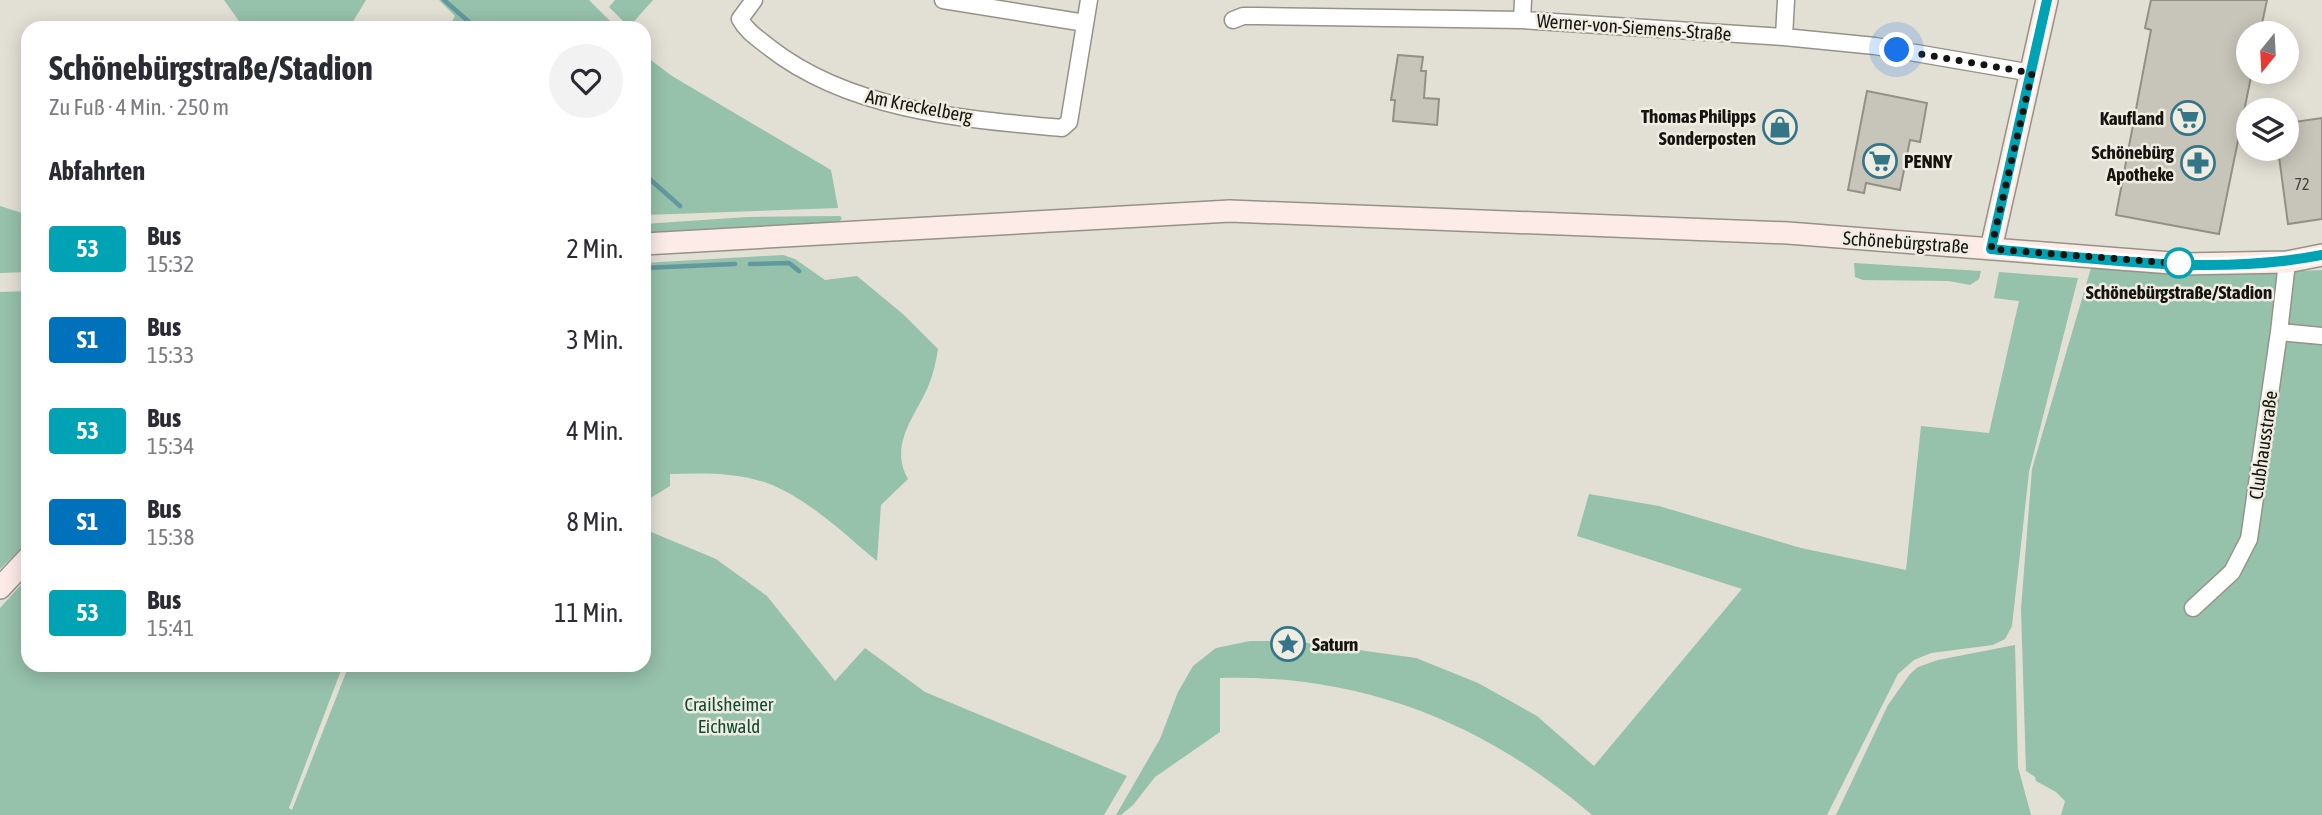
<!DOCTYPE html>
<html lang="de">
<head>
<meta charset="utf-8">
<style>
  body { margin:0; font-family:"Asap Condensed",sans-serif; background:#f2f2f3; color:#2b2b33; height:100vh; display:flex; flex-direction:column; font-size:26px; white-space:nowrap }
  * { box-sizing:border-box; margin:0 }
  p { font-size:23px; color:#7c7c81 }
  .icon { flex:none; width:38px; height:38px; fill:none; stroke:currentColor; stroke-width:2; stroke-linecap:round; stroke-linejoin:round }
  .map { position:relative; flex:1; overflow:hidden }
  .panel { position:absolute; left:21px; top:21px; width:630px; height:651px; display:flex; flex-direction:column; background:#fff; border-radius:21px; box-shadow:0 4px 18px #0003 }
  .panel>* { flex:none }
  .badge { padding:0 14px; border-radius:5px; font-size:24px; line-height:46px }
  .needle { width:46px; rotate:198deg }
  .buttons { position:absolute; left:2236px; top:21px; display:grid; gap:14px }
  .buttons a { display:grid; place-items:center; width:63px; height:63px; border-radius:50%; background:#fff; box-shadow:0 4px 18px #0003; font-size:35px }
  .you { position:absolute; width:35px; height:35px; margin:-18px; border:5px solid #fff; border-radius:50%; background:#1a73e8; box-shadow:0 0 0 10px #1a73e833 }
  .map>.badge { position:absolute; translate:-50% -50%; box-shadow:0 0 0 4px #fff }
  h2 { padding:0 28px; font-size:26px; line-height:63px }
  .round { display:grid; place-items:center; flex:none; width:74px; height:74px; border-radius:37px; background:#f2f2f3 }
  .summary { display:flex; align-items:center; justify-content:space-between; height:119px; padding:0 28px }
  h1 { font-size:33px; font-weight:700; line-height:52px }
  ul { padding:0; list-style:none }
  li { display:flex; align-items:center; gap:21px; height:91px; padding:0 28px }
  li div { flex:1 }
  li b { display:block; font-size:26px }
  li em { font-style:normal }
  li .badge { min-width:77px; font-weight:700; text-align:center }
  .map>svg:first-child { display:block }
  .green { fill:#96c1aa }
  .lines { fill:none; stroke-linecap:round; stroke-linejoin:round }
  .stream { stroke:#61999e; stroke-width:4.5 }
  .building { fill:#c7c4b9; stroke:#939085; stroke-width:2 }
  .street-casing { stroke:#959388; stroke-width:19 }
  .secondary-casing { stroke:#959388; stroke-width:24 }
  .street { stroke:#fff; stroke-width:16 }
  .secondary { stroke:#fcebe7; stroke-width:21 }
  .line-casing { stroke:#fff; stroke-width:16 }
  .line { stroke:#00a3b4; stroke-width:10 }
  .walk { stroke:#151410; stroke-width:7; stroke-dasharray:0 12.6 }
  .stop-dot { fill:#fff; stroke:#00a3b4; stroke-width:3.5 }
  .labels { text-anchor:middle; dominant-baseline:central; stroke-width:5; stroke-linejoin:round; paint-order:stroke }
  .number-label { font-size:16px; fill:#42403a }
  .street-label { font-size:19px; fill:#151410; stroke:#efece1 }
  .poi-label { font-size:19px; font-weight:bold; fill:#151410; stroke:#efece1; text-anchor:end }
  .stop-label { font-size:19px; font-weight:bold; fill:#151410; stroke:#efece1 }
  .park-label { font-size:19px; fill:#114a32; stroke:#efece1 }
</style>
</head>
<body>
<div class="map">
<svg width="2322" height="815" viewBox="0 0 2322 815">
  <rect width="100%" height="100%" fill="#e2dfd4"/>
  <!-- green -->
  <path class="green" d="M224 0H366L349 28H244Z
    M439 0H589L617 28H448L455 16Z
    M615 0H653L629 27 609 7Z
    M644 55 672 76 831 170 838 208 644 215Z
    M0 206 28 215V272L0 273Z
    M840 216 842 218 838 224 644 234V224L748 217Z
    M783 255 795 259 825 280 857 276 904 315 938 349C936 362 933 375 928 387 914 418 889 445 908 479L881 505 877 561C843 533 809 499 767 483 736 472 701 473 670 474V486L644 502V263Z
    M1854 263 1981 271 1979 279 1970 285 1949 281 1863 280 1855 277Z
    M2091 268 2238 274 2322 270V815H2061L2065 801 2056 792 2036 781 2035 777 2026 771 2021 609 2032 469Z
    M1999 272 2078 278 2029 472 2012 626 2005 639 1993 645 1931 653 1914 660 1898 674 1827 815H1592C1485 723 1362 674 1220 678V732L1155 777 1133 805 1121 815H1116L1160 739 1178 692 1193 666 1216 648 1250 641H1294L1416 658 1478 683 1537 716 1594 766 1742 589 1577 536 1589 494 1659 506 1801 548 1906 570 1921 426 1989 433 2019 301 1994 298Z
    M28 291V542L0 569V292Z
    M644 529 716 559 767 596 835 681 865 648 925 692 1127 776 1104 815H0V608L28 577V665H343L289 808 292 810 349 665H644Z
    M2015 645 2018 767 2031 815H1836L1888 705 1910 674 1918 667 1938 660Z"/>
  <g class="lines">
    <!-- stream -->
    <path class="stream" d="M444 0 476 28
      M644 174 680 206
      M750 264 789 263 799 271
      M644 268 735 264"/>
  </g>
  <!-- building -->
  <path class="building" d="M2151 0H2267L2260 33H2249V72H2252L2219 234 2116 215 2151 30 2145 28Z
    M1398 55 1423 57 1421 71H1426L1424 98 1439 99 1437 125 1393 121 1395 100H1391Z
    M1867 91 1927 103 1920 142 1910 140 1900 190 1866 183 1864 193 1848 190Z
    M2322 118V219L2288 224 2278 149H2287V123Z"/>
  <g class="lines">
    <!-- street casing -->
    <g class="street-casing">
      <path id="street" d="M754 0 740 19C747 32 759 39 770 48 851 111 964 119 1062 128L1069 122 1089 0
        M943 0 1085 23
        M1233 20 1243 16H1258L1522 20 1784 37 1875 46 2032 73
        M1522 20 1523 0
        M1784 37 1786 0
        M2279 332 2322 336
        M2193 608 2232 572 2249 539 2279 332 2287 262"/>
    </g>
    <!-- secondary casing -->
    <g class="secondary-casing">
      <path id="secondary" d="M644 244 1230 211 1788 233 2184 264 2287 262 2322 255
        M1991 249 2047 0
        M0 588 28 558"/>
    </g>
    <!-- street -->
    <use href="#street" class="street"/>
    <!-- secondary -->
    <use href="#secondary" class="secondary"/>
  </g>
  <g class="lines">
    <!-- line casing -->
    <g class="line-casing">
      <path id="line" d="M2047 0 1991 249C2100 259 2214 276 2322 255"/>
    </g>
    <!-- line -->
    <use href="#line" class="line"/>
    <!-- walk -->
    <path class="walk" d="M1897 50 2032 73 1991 249 2184 264 2179 263"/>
  </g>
  <!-- icons -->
  <defs>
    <g id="supermarket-ring" transform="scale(1.75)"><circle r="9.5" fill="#efece1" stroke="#347588" stroke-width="1.5"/><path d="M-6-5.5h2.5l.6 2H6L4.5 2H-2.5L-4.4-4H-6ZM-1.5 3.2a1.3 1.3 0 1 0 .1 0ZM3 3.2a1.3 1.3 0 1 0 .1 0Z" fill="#347588"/></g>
    <g id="shop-ring" transform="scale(1.75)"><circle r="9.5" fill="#efece1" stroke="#347588" stroke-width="1.5"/><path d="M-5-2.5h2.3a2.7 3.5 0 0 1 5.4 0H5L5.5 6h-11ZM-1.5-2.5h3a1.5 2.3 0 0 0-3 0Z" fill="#347588"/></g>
    <g id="pharmacy-ring" transform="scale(1.75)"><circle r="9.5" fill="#efece1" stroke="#347588" stroke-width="1.5"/><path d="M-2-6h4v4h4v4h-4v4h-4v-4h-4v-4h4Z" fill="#347588"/></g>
    <g id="sight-ring" transform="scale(1.75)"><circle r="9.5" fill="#efece1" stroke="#347588" stroke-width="1.5"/><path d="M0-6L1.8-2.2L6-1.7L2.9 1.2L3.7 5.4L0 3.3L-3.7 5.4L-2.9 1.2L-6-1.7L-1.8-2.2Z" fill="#347588"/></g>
  </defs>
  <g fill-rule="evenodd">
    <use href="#supermarket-ring" x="2188" y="118"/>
    <use href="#shop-ring" x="1780" y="127"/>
    <use href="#supermarket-ring" x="1880" y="161"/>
    <use href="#pharmacy-ring" x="2198" y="163"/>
    <use href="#sight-ring" x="1288" y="644"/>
  </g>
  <!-- markers -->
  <circle class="stop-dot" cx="2179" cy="263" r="14"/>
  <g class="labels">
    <!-- number labels -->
    <g class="number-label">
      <text x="2302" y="184">72</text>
    </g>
    <!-- street labels -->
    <g class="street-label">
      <text transform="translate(1634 27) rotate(4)">Werner-von-Siemens-Straße</text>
      <text transform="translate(919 106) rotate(11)">Am Kreckelberg</text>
      <text transform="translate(1906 242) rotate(4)">Schönebürgstraße</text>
      <text transform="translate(2263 445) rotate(-82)">Clubhausstraße</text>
    </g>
    <!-- poi labels -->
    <g class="poi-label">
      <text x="1756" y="116">Thomas Philipps<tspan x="1756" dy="22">Sonderposten</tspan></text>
      <text x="2164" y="118">Kaufland</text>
      <text x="2174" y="152">Schönebürg<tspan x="2174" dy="22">Apotheke</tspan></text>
      <text x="1904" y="161" text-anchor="start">PENNY</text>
      <text x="1312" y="644" text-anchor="start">Saturn</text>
    </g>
    <!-- stop labels -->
    <g class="stop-label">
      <text x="2179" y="292">Schönebürgstraße/Stadion</text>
    </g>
    <!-- park labels -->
    <g class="park-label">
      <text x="729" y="704">Crailsheimer<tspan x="729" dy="22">Eichwald</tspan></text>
    </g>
  </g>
</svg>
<div class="buttons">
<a><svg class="needle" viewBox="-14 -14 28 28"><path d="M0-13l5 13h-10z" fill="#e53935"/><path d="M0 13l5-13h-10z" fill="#7c7c81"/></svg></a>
<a><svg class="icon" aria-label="layers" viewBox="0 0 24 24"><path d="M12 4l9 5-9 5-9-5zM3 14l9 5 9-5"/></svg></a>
</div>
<div class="you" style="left:1897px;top:50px"></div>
<section class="panel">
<div class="summary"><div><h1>Schönebürgstraße/Stadion</h1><p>Zu Fuß · 4 Min. · 250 m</p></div><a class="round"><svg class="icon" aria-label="heart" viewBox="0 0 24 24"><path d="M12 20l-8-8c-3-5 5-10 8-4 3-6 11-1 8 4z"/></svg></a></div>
<h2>Abfahrten</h2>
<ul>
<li><span class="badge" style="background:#00a3b4;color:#fff">53</span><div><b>Bus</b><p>15:32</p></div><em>2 Min.</em></li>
<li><span class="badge" style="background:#0072bc;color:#fff">S1</span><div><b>Bus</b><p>15:33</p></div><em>3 Min.</em></li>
<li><span class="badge" style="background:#00a3b4;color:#fff">53</span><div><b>Bus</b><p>15:34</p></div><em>4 Min.</em></li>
<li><span class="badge" style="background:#0072bc;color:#fff">S1</span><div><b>Bus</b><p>15:38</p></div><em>8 Min.</em></li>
<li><span class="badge" style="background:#00a3b4;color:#fff">53</span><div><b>Bus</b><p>15:41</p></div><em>11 Min.</em></li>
</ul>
</section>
</div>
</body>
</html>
